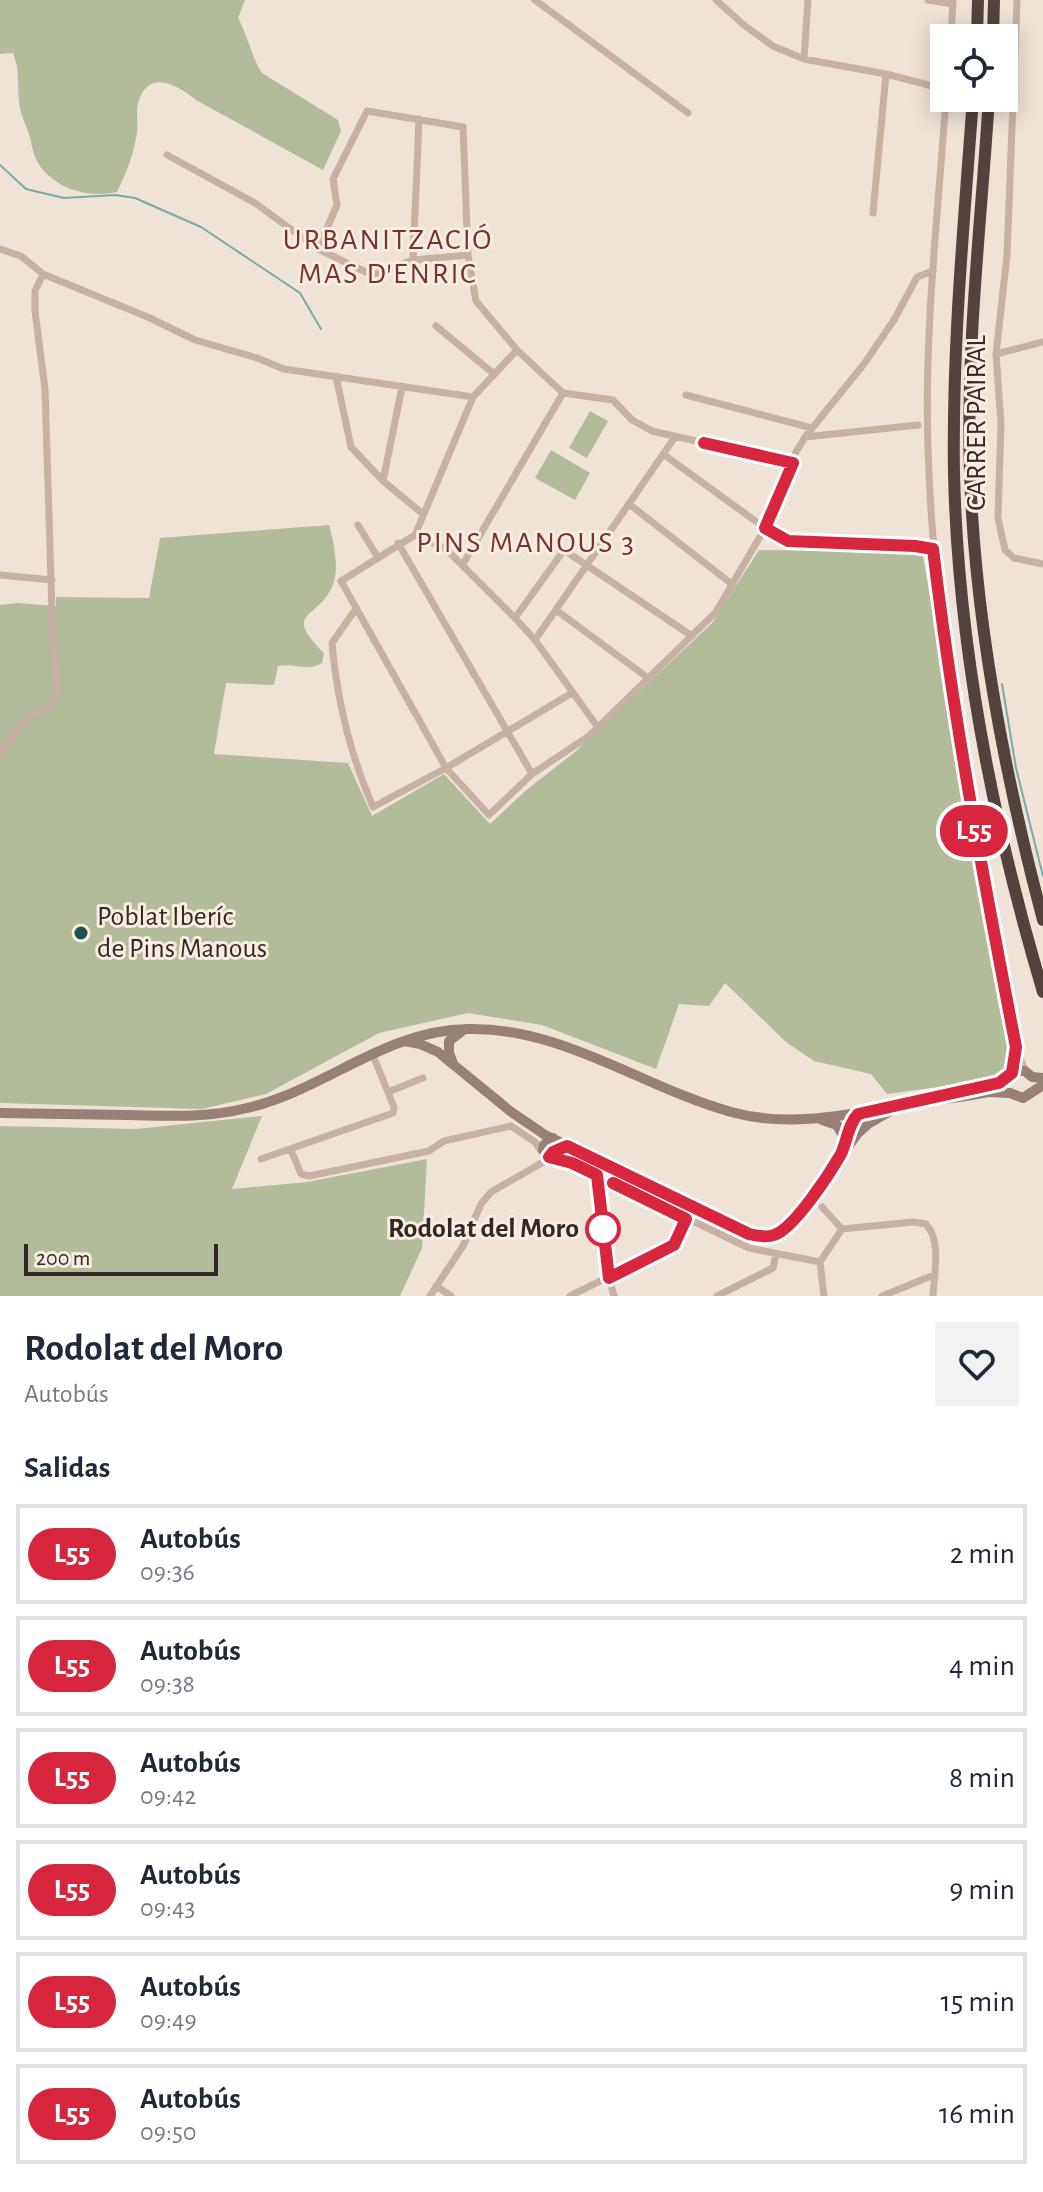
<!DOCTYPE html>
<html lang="es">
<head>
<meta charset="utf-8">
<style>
  body { margin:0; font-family:"Alegreya Sans",sans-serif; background:#f2f2f3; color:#1f2937; height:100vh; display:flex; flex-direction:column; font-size:30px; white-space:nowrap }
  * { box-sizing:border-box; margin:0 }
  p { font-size:26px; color:#747a83 }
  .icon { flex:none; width:44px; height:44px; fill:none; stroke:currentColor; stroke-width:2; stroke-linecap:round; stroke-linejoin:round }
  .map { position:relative; height:1296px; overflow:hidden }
  .drawer { display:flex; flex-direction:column; background:#fff; flex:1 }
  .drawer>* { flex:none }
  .badge { padding:0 16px; border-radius:26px; font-size:28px; line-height:52px }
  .tools { position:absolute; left:930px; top:24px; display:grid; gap:16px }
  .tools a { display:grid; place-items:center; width:88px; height:88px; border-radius:0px; background:#fff; box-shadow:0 4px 20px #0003; font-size:40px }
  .scale { position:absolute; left:24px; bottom:20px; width:194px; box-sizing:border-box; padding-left:8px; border:4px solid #322825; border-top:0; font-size:22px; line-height:28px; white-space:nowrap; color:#322825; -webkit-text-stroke:6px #f7ede3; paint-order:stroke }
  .map>.badge { position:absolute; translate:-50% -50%; box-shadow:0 0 0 4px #fff }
  h2 { padding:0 24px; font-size:30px; line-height:72px }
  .round { display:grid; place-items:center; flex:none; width:84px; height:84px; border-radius:0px; background:#f2f2f3 }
  .headline { display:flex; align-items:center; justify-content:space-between; height:136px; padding:0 24px }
  h1 { font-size:38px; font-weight:700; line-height:60px }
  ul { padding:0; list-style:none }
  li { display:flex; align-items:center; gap:24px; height:100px; margin:0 16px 12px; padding:0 8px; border:4px solid #e0e1e3; border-radius:0px }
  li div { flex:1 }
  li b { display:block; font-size:30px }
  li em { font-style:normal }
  li .badge { min-width:88px; font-weight:700; text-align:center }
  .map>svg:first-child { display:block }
  .green { fill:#b3bc99 }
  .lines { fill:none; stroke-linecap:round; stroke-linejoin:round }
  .stream { stroke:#78aaa8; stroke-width:2 }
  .minor { stroke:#c6b1a4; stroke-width:7 }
  .secondary { stroke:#998076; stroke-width:10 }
  .motorway { stroke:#52423d; stroke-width:12 }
  .line-casing { stroke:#fff; stroke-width:18 }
  .line { stroke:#d7263d; stroke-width:12 }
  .poi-dot { fill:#1e5050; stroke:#f7ede3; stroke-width:3 }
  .stop-dot { fill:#fff; stroke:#d7263d; stroke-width:4 }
  .labels { text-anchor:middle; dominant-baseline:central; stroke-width:6; stroke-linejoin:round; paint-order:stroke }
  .street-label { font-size:28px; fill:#322825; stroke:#f7ede3 }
  .poi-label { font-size:28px; fill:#322825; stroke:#f7ede3; text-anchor:start }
  .stop-label { font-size:28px; font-weight:bold; fill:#322825; stroke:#f7ede3; text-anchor:end }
  .neighbourhood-label { font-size:30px; letter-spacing:2px; fill:#7b3324; stroke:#f7ede3 }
</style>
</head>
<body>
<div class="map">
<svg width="1043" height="1296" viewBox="0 0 1043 1296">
  <rect width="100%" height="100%" fill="#efe2d7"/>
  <!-- green -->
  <path class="green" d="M0 0H245L238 18C248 36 251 56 262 73L338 120 341 131 323 170 196 100C179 86 150 68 139 100 135 111 139 126 136 138 133 156 125 176 117 192 90 198 57 190 40 166 32 155 32 142 28 131 24 121 20 112 19 101 17 83 20 70 13 53L0 54Z
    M590 411 608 421 587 458 569 448Z
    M551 450 590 473 575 500 535 478Z
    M329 525C334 542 340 571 332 587 316 621 282 611 324 653L322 663C307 672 294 663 278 666L274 685 226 683 214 754 348 763 372 816 444 774 490 824 524 792 576 751 712 623 759 550 922 551 1011 1054 1006 1071 996 1079 887 1094 871 1074 814 1061 786 1042 725 983 709 1006 679 1004 656 1069 542 1025 468 1013 379 1033 266 1094 202 1109 0 1103V605L18 603 56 606V597L149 598 160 538Z
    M262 1116 232 1189 307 1182 427 1159 422 1248 400 1296H0V1126L136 1129Z"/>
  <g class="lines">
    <!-- stream -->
    <path class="stream" d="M0 165 26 189 64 198 115 195 135 198 201 227 300 293 321 329
      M1002 684 1016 768 1043 876"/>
    <!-- minor -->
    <path class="minor" d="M535 0 688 113
      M716 0 745 26 773 46 804 59 886 74 944 89
      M928 0 953 4
      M1017 0 1007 255 996 354 1001 424 998 518 1005 550 1014 558 1043 564
      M951 38 953 0
      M804 59 808 0
      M946 98C938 215 924 331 928 449 934 650 978 849 1016 1047L1025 1071
      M167 155 255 203 318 249 372 275 413 260 468 255 476 301 517 350 563 393 613 400 632 420 652 431 793 463
      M873 213 886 74
      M0 249 21 256 43 274 150 318 195 340 257 358 284 369 473 397
      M318 249 337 205 333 179 367 111 463 127 468 255
      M413 260 419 119
      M436 326 494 374
      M517 350 473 397 415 535 341 581 446 768 489 815 532 774 589 736 716 612 765 528 796 452 805 437 864 364 894 320 917 277 933 271
      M996 354 1043 342
      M336 376 351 447 383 481 423 514
      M686 395 812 428
      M805 437 918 425
      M663 454 765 528 788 541 915 546 933 549
      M383 481 402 387
      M629 504 733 585
      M358 525 377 556
      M415 535 446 549 515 618 535 640 597 726
      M398 543 532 774
      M463 564 563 393
      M0 575 52 580
      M355 610 332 643C337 700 350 754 373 807L446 768 572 693
      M556 610 648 678
      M515 618 564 550 692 636
      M535 640 675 437
      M0 752 27 718 48 707 58 696 53 644 45 389 35 311V291L43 274
      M1012 1073 1015 1049
      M388 1092 423 1078
      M291 1150 301 1174 309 1176 429 1151 444 1141 511 1126 535 1142 541 1151
      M549 1157 572 1163 749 1248 820 1262
      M261 1159 393 1113 394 1107 372 1053
      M597 1175 609 1278 614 1296
      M822 1207 842 1229
      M842 1229 913 1222 926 1224C942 1242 934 1273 933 1296
      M436 1286 451 1296
      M430 1296 463 1246 481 1204 491 1192 545 1161
      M570 1296 674 1245 686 1219
      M717 1296 773 1268 776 1254
      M824 1296 820 1262 842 1229
      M882 1296 934 1275"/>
    <!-- secondary -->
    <path class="secondary" d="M404 1041 420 1044 438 1052 510 1111 545 1135 757 1236H771L788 1227 858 1133 868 1124 894 1109
      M453 1063 449 1053V1041L462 1031
      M978 1088 999 1083 1016 1071H1025L1032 1077 1043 1078
      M0 1113C42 1114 85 1114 127 1115 168 1116 208 1118 247 1108 325 1090 385 1030 468 1029 562 1027 642 1087 731 1112 792 1129 855 1113 917 1103 940 1099 964 1097 988 1092L1010 1093 1023 1098 1043 1085
      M822 1120 837 1125 846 1141
      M844 1146 855 1117 862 1112
      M543 1150 544 1145 553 1138
      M549 1155 567 1146"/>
    <!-- motorway -->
    <path class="motorway" d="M977 38 978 0
      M993 38 994 0
      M973 98C964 223 952 348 954 473 958 649 993 824 1043 992
      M989 98C981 223 966 347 970 473 975 621 1005 777 1043 920"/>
  </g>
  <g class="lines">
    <!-- line casing -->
    <g class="line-casing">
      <path id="line" d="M613 1183 686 1219 674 1245 609 1278 597 1175 572 1163 549 1157 553 1152 567 1146 749 1234C757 1236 766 1238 774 1235 794 1229 830 1173 841 1154 847 1141 848 1125 858 1114L999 1083 1012 1073 1016 1047C984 882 953 717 933 549L915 546 788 541 765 528 793 463 704 443"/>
    </g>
    <!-- line -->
    <use href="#line" class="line"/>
  </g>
  <!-- markers -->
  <circle class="poi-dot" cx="81" cy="933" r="8"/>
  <circle class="stop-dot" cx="603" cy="1229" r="16"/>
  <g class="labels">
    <!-- street labels -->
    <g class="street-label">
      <text transform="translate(977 423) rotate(-90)">CARRER PAIRAL</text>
    </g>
    <!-- poi labels -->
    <g class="poi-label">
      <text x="97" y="917">Poblat Iberíc<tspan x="97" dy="32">de Pins Manous</tspan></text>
    </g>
    <!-- stop labels -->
    <g class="stop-label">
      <text x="579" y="1229">Rodolat del Moro</text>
    </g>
    <!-- neighbourhood labels -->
    <g class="neighbourhood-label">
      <text x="388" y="240">URBANITZACIÓ<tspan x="388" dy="34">MAS D'ENRIC</tspan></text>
      <text x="526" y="543">PINS MANOUS 3</text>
    </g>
  </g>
</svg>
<div class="tools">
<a><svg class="icon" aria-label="locate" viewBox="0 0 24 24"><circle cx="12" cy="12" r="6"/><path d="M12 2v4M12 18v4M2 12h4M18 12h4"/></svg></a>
</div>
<div class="scale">200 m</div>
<b class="badge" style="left:974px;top:831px;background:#d7263d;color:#fff">L55</b>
</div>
<section class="drawer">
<div class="headline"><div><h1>Rodolat del Moro</h1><p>Autobús</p></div><a class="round"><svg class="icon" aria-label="heart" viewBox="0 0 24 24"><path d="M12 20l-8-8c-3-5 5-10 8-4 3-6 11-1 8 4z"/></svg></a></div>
<h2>Salidas</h2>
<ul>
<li><span class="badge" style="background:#d7263d;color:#fff">L55</span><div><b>Autobús</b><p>09:36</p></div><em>2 min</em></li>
<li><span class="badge" style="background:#d7263d;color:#fff">L55</span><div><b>Autobús</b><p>09:38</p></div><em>4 min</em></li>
<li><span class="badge" style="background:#d7263d;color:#fff">L55</span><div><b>Autobús</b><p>09:42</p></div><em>8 min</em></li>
<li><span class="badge" style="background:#d7263d;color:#fff">L55</span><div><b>Autobús</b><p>09:43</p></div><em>9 min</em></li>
<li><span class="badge" style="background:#d7263d;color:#fff">L55</span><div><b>Autobús</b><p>09:49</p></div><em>15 min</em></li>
<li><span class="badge" style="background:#d7263d;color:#fff">L55</span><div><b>Autobús</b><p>09:50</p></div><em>16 min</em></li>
</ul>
</section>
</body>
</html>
